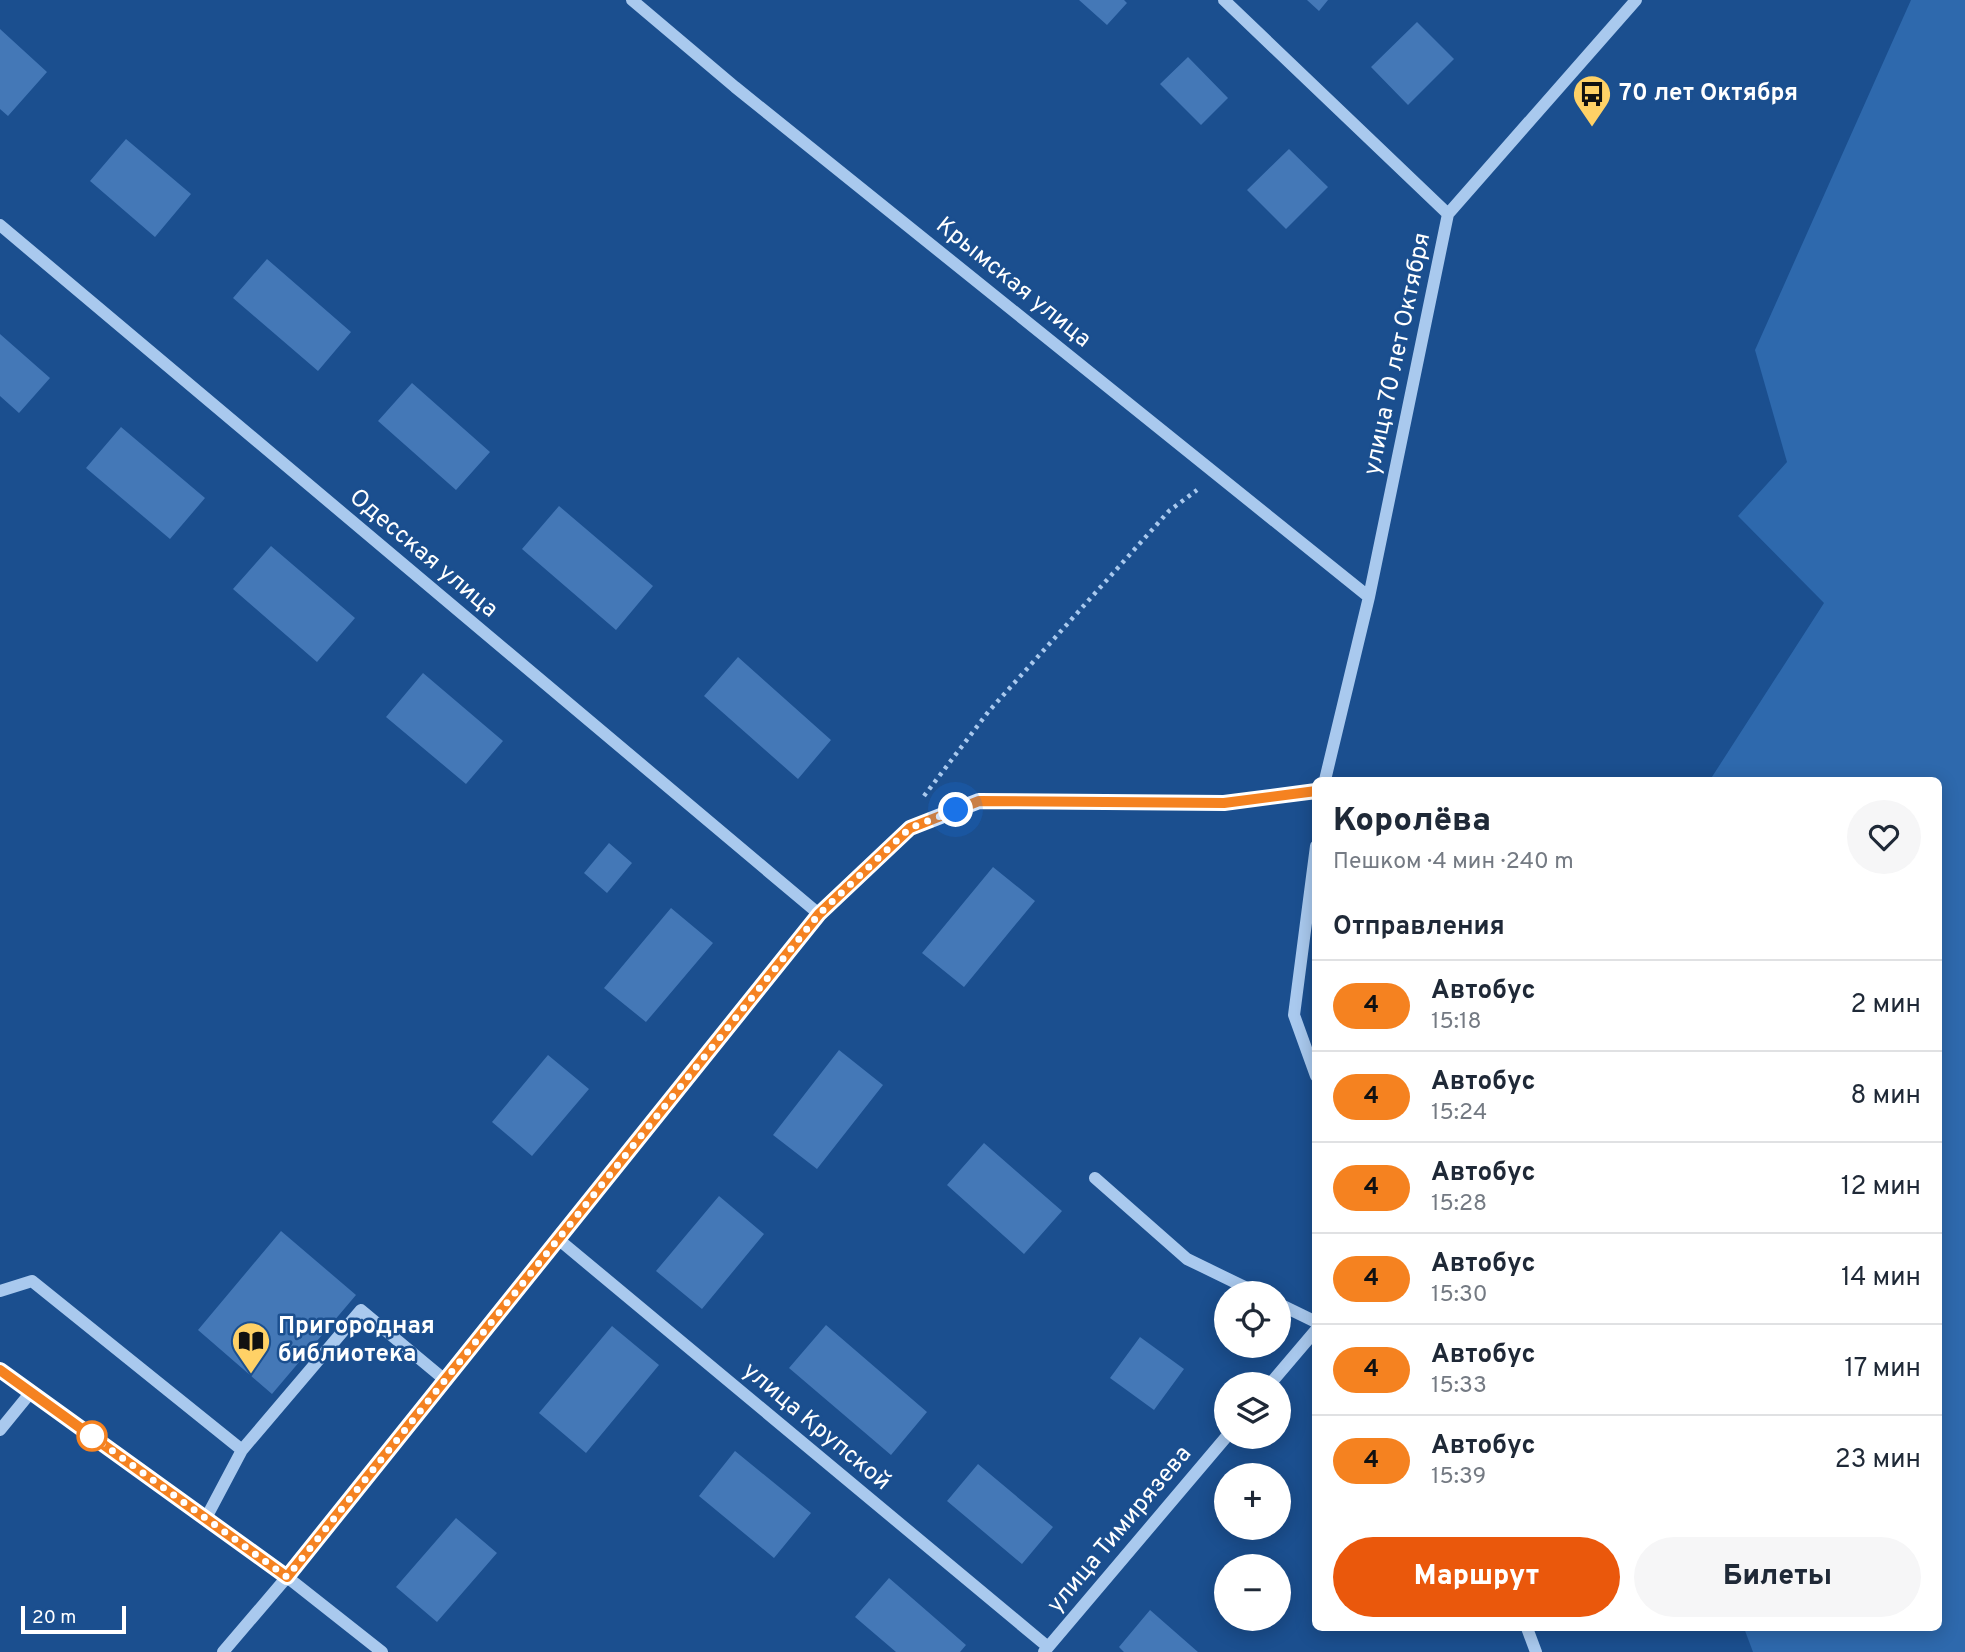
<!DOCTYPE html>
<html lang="ru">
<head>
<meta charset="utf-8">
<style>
  body { margin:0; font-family:Overpass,sans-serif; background:#f6f6f7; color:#1f2937; height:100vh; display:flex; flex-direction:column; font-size:26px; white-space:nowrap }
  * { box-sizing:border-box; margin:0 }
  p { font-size:23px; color:#747a83 }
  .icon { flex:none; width:38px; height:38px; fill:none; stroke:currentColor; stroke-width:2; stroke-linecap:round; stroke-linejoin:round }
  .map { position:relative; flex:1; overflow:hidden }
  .drawer { position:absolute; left:1312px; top:777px; width:630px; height:854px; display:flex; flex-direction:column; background:#fff; border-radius:10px; box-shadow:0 4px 18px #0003 }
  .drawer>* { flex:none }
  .badge { padding:0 14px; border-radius:23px; font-size:24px; line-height:46px }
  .controls { position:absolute; left:1214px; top:1281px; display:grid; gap:14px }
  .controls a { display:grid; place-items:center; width:77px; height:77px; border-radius:50%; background:#fff; box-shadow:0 4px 18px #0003; font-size:35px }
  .scale { position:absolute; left:21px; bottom:18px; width:105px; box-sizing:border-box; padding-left:7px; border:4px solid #fff; border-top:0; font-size:19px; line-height:24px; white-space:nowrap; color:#fff; -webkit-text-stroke:5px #1b4f8f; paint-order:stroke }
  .you { position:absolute; width:35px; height:35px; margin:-18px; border:5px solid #fff; border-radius:50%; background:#1a73e8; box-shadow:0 0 0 10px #1a73e833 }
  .map>.badge { position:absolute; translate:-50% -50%; box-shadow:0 0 0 4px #fff }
  h2 { padding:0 21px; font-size:26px; line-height:63px }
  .round { display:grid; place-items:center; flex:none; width:74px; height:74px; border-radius:37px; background:#f6f6f7 }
  .overview { display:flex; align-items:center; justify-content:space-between; height:119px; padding:0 21px }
  h1 { font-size:33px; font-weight:800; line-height:52px }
  .action { display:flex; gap:14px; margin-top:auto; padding:14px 21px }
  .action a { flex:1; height:80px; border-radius:42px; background:#ea580c; color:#fff; font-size:28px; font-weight:800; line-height:80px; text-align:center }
  .action a+a { background:#f6f6f7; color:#1f2937 }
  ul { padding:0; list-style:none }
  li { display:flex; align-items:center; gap:21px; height:91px; padding:0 21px; border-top:2px solid #e0e1e3 }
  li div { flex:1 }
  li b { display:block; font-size:26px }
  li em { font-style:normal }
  li .badge { min-width:77px; font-weight:700; text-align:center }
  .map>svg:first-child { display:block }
  .green { fill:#2e69ad }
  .building { fill:#4478b7 }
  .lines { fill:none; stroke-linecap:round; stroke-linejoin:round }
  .path { stroke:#a9c9ee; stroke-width:4.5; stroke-dasharray:3.5 5; stroke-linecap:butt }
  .minor { stroke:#a9c9ee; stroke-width:12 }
  .line-casing { stroke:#fff; stroke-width:16 }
  .line { stroke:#f58220; stroke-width:10 }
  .walk { stroke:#fff; stroke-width:7; stroke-dasharray:0 12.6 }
  .stop-dot { fill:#fff; stroke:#f58220; stroke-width:3.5 }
  .labels { text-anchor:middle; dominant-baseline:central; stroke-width:5; stroke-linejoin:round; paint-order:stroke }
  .poi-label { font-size:24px; font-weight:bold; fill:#fff; stroke:#1b4f8f; text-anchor:start }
  .street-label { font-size:24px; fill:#fff; stroke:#1b4f8f }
</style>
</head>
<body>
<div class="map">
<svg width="1965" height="1652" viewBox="0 0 1965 1652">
  <rect width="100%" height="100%" fill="#1b4f8f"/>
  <!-- green -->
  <path class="green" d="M1911 0H1965V1652H1753L1744 1628H1939V780H1710L1824 603 1738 516 1787 462 1755 350Z"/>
  <!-- building -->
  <path class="building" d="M1079 0H1124L1127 3 1107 25Z
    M1307 0H1328L1319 11Z
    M1417 22 1454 59 1408 105 1371 67Z
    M0 29 47 72 8 116 0 109Z
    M1188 57 1228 98 1201 125 1160 84Z
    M126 139 191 194 155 237 90 181Z
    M1289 149 1328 187 1286 229 1247 190Z
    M267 259 351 332 318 371 233 298Z
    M0 334 50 378 19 413 0 396Z
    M412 383 490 452 456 490 378 421Z
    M121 427 205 498 170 539 86 468Z
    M559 506 653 586 616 630 522 549Z
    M271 546 355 618 317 662 233 589Z
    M738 657 831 740 798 779 704 696Z
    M423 673 503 741 466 784 386 717Z
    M609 843 632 863 607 893 584 873Z
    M993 867 1035 901 964 987 922 953Z
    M671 908 713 943 646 1022 604 988Z
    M839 1050 883 1085 817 1169 773 1135Z
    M548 1055 589 1089 532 1156 492 1122Z
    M984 1143 1062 1211 1024 1254 947 1185Z
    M719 1196 764 1234 702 1309 656 1271Z
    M281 1231 356 1295 272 1394 198 1330Z
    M826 1325 927 1412 891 1455 789 1368Z
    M612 1326 659 1365 586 1453 539 1413Z
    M1140 1337 1184 1369 1154 1410 1110 1378Z
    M735 1451 811 1513 774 1558 699 1496Z
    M978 1464 1053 1527 1022 1564 947 1501Z
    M456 1518 497 1553 437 1622 396 1587Z
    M889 1578 966 1645 960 1652H896L855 1617Z
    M1150 1610 1198 1652H1124L1119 1647Z"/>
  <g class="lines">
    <!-- path -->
    <path class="path" d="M924 796 989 711 1169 511 1197 490"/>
    <!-- minor -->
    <path class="minor" d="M632 0 735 87 1369 597
      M1224 0 1448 214
      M0 225 819 914
      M1325 780 1369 597 1448 214 1636 0
      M1316 846 1294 1015 1316 1076
      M1095 1178 1187 1259 1257 1293
      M558 1239 1048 1647
      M0 1291 32 1281 242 1450 361 1310 445 1380
      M1279 1304 1316 1322
      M0 1370 287 1577 382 1652
      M1270 1384 1316 1330
      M0 1430 31 1392
      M206 1518 242 1450
      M1527 1628 1536 1652
      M223 1652 287 1577 819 914 910 828 979 801 1224 803 1316 791
      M1044 1652 1227 1436"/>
  </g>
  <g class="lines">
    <!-- line casing -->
    <g class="line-casing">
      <path id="line" d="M0 1370 287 1577 819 914 910 828 979 801 1224 803 1316 791"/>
    </g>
    <!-- line -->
    <use href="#line" class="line"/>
    <!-- walk -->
    <path class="walk" d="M92 1436 287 1577 819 914 910 828 956 810"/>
  </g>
  <!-- icons -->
  <defs>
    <g id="bus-pin" transform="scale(2.0125)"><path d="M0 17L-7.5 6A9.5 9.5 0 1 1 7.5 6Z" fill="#ffd166" stroke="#1b4f8f"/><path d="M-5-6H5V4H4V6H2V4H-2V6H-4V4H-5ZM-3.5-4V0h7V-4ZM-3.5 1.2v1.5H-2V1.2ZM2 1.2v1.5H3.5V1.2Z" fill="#111"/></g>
    <g id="library-pin" transform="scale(2.0125)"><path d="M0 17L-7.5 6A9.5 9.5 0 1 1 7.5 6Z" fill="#ffd166" stroke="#1b4f8f"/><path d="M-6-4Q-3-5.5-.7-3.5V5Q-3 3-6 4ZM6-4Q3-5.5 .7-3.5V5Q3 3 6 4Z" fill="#111"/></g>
  </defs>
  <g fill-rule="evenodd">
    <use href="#bus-pin" x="1592" y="94"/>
    <use href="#library-pin" x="251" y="1341"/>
  </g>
  <!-- markers -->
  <circle class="stop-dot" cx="92" cy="1436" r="14"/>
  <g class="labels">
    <!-- poi labels -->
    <g class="poi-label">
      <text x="1619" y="94">70 лет Октября</text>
      <text x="278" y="1327">Пригородная<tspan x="278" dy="28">библиотека</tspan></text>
    </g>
    <!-- street labels -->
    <g class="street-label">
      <text transform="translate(1013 283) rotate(39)">Крымская улица</text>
      <text transform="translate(1398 354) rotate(-78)">улица 70 лет Октября</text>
      <text transform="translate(423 554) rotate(40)">Одесская улица</text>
      <text transform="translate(816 1427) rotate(40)">улица Крупской</text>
      <text transform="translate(1120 1530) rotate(-50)">улица Тимирязева</text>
    </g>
  </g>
</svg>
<div class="controls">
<a><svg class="icon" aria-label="locate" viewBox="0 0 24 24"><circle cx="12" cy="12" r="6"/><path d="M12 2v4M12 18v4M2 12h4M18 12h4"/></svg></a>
<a><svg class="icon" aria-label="layers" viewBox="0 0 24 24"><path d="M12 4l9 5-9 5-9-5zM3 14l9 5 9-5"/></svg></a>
<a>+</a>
<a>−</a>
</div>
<div class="scale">20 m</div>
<div class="you" style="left:956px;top:810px"></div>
<section class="drawer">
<div class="overview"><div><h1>Королёва</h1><p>Пешком · 4 мин · 240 m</p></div><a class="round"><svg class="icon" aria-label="heart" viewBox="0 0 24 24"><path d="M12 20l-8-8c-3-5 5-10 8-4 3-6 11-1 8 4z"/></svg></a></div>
<h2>Отправления</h2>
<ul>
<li><span class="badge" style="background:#f58220;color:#111">4</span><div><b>Автобус</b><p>15:18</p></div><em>2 мин</em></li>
<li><span class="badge" style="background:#f58220;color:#111">4</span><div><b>Автобус</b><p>15:24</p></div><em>8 мин</em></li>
<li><span class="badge" style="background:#f58220;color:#111">4</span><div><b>Автобус</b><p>15:28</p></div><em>12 мин</em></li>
<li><span class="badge" style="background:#f58220;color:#111">4</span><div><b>Автобус</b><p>15:30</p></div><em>14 мин</em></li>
<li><span class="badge" style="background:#f58220;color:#111">4</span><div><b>Автобус</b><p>15:33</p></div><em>17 мин</em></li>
<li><span class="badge" style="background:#f58220;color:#111">4</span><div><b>Автобус</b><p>15:39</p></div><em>23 мин</em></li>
</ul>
<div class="action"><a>Маршрут</a><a>Билеты</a></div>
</section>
</div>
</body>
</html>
